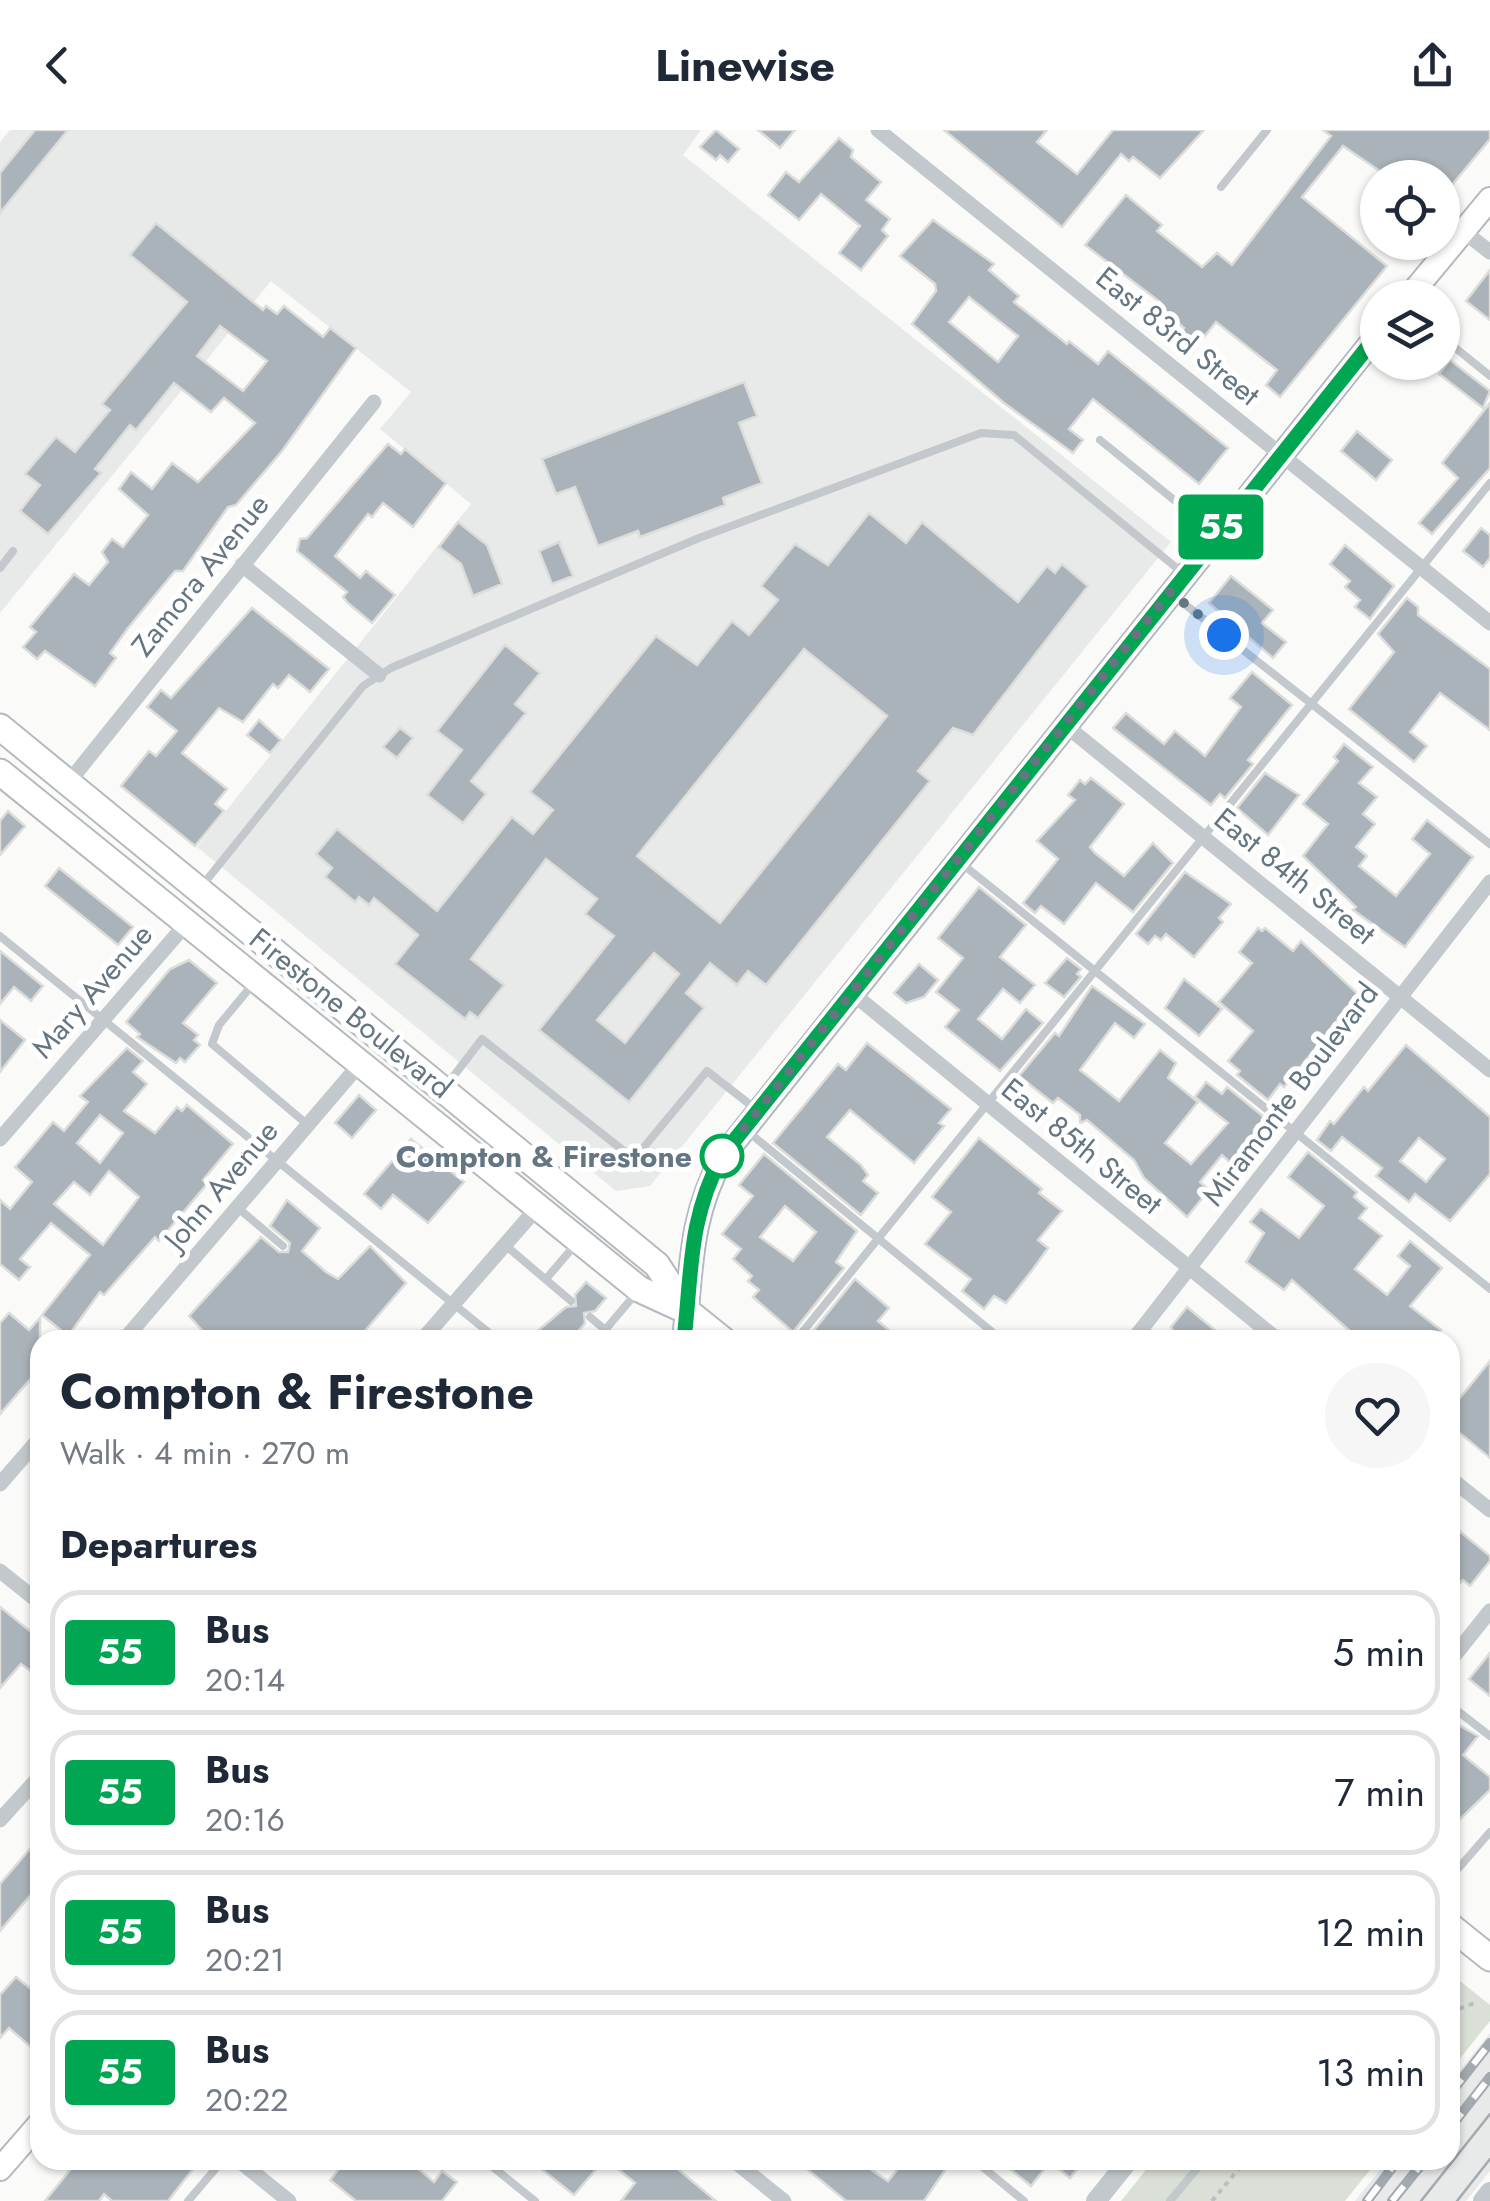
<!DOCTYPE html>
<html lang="en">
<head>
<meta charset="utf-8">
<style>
  body { margin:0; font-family:Jost,sans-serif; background:#f6f6f7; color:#1f2937; height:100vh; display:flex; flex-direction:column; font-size:38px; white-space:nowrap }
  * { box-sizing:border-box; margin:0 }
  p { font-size:32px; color:#747a83 }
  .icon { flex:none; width:55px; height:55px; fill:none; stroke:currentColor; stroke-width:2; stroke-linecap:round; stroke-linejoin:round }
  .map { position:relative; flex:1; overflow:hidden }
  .sheet { position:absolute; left:30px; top:1200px; width:1430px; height:840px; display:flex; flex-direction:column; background:#fff; border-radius:30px; box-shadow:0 2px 8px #0004 }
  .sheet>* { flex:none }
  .badge { padding:0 20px; border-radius:8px; font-size:35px; line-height:65px }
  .controls { position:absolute; left:1360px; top:30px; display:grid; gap:20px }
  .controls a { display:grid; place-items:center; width:100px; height:100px; border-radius:50%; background:#fff; box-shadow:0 2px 8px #0004; font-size:50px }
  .you { position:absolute; width:50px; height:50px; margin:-25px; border:8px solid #fff; border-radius:50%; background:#1a73e8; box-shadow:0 0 0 15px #1a73e833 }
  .map>.badge { position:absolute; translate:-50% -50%; box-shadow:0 0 0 5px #fff }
  h2 { padding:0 30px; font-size:38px; line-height:90px }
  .round { display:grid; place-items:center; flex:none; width:105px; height:105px; border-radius:52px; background:#f6f6f7 }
  .headline { display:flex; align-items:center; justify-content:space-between; height:170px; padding:0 30px }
  h1 { font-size:48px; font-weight:700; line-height:75px }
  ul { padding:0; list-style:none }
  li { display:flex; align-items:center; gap:30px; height:125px; margin:0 20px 15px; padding:0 10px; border:5px solid #e0e1e3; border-radius:30px }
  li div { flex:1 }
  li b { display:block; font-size:38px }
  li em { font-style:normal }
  li .badge { min-width:110px; font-weight:700; text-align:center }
  header { display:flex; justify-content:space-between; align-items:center; height:130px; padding:0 30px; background:#fff; font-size:45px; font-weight:700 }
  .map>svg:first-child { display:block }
  .built { fill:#e8e9e9 }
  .green { fill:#dadfd7 }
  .building { fill:#aab3b9; stroke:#dcdcda; stroke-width:2.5; fill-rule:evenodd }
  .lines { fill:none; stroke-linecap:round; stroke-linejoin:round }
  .secondary-casing { stroke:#b3babf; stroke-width:26 }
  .primary-casing { stroke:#b5babe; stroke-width:29 }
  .path { stroke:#bbbfc2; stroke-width:4; stroke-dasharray:5 5; stroke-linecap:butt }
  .service { stroke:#c3c8cc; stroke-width:8 }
  .minor { stroke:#c3c8cc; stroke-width:15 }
  .tertiary { stroke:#c3c8cc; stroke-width:20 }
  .secondary { stroke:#fff; stroke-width:22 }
  .primary { stroke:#fff; stroke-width:25 }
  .tram { stroke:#a2aab0; stroke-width:2.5 }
  .rail-casing { stroke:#a2aab0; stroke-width:10 }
  .rail { stroke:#fff; stroke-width:6; stroke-dasharray:19; stroke-linecap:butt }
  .line-casing { stroke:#fff; stroke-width:22 }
  .line { stroke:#00a651; stroke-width:15 }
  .walk { stroke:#657683; stroke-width:10; stroke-dasharray:0 18 }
  .stop-dot { fill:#fff; stroke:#00a651; stroke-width:5 }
  .labels { text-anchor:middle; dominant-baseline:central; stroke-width:10; stroke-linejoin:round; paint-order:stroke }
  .street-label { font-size:30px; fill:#657683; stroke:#fff }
  .stop-label { font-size:30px; font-weight:bold; fill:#657683; stroke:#fff; text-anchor:end }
</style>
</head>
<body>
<header><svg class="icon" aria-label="back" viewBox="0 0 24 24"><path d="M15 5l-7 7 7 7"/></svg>Linewise<svg class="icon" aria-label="share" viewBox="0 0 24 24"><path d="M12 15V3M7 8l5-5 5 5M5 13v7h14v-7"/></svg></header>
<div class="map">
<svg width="1490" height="2071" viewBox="0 0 1490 2071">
  <rect width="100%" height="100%" fill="#fafaf8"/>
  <!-- built -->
  <path class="built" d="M10 0H701L683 25 1171 412 650 1056 616 1061 197 717 471 374 380 299 411 262 271 151 0 483V12Z
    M1490 1903V2041L1466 2071H1355L1388 2030H1450V1953Z"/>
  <!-- green -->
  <path class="green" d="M1450 1843 1490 1875V1891L1450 1941Z
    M1154 2030H1378L1345 2071H1121Z"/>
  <!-- building -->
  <path class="building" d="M35 0H68L0 83V43Z
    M716 0 739 19 728 32 720 25 716 30 700 17Z
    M758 0H795L780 18Z
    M944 0H1047L1037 12 1077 44 1113 0H1204L1160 48 1133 27 1129 31 1121 24 1062 97Z
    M1323 0H1490V9L1442 67V48H1390L1343 16 1302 67 1387 136 1280 267 1266 255 1277 240 1216 192 1193 221 1176 208 1184 198 1158 175 1160 172 1085 115 1126 65 1162 95 1157 101 1202 137 1217 123 1232 135 1331 6Z
    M839 8 853 20 851 27 881 52 866 70 890 89 882 100 888 106 861 140 839 123 860 96 821 64 799 90 768 65 786 42 799 52Z
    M933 90 994 134 989 140 1019 166 1014 172 1067 214 1069 211 1098 234 1108 221 1228 318 1199 354 1093 269 1069 299 1083 310 1073 323 1004 273 912 194 936 161 935 154 900 126ZM969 167 1018 206 998 232 949 192Z
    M156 93 263 180 266 176 277 184 284 176 323 207 330 198 356 218 282 321 236 375 228 377 183 441H175L128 498 110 523 116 528 95 556 45 521 37 529 23 517 36 502 30 497 74 444 89 455 108 432 102 422 112 409 123 417 148 385 119 359 131 342 152 359 172 333 198 352 255 293 224 268 211 282 174 253 136 300 130 295 95 339 101 343 48 404 20 381 40 355 25 344 56 307 75 322 110 280 102 274 187 172 130 125ZM220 196 267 231 243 261 197 226Z
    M1490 140V190L1466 171Z
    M1450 230 1490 261 1483 278 1439 244Z
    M744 252 757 286 739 293 762 353 723 368 725 375 640 407 638 401 598 416 575 357 556 364 542 329Z
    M1490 273V338L1432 404 1419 393 1458 348 1442 333Z
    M1357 301 1392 330 1376 350 1341 321Z
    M388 314 401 324 405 319 446 353 413 397 383 373 372 387 368 384 335 426 360 448 366 441 395 465 372 493 348 473 343 467 347 462 297 421 300 409 307 408Z
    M869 383 906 413 922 392 1018 472 1047 436 1055 443 1062 434 1088 456 973 605 953 598 918 641 930 651 766 855 748 841 737 855 710 833 686 863 704 878 629 972 539 900 614 806 585 784 597 769 546 729 471 829 504 855 478 888 470 882 465 889 395 834 418 805 374 768 369 775 359 767 355 772 325 747 332 738 316 724 337 699 437 781 512 687 533 704 553 680 530 662 656 506 697 535 732 491 749 505 778 470 761 456 795 414 828 435ZM804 519 887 586 720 793 637 726ZM654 823 679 844 625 913 597 890Z
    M458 392 487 415 502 454 473 466 461 434 439 417Z
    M1481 398 1490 405V428L1483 437 1463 421Z
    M559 412 573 446 552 454 539 421Z
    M1345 415 1394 456 1370 489 1355 477 1360 470 1345 457 1350 451 1330 434Z
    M1231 446 1273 480 1262 493 1286 512 1273 528 1209 473Z
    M1407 468 1418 477V485L1490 539V600L1440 563 1410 602 1427 616 1414 632 1349 579 1394 522 1378 504Z
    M252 478 329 539 310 562 289 545 278 558 273 554 243 592 219 578 182 623 227 659 215 674 224 681 195 716 121 656 149 621 156 626 177 601 147 577 161 560 171 568Z
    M505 515 540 543 515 574 526 583 471 651 486 664 463 693 427 665 462 620 437 601Z
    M1252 542 1292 575 1248 630 1253 634 1225 668 1220 664 1211 675 1113 598 1126 583 1164 614 1175 601 1205 626 1241 577 1230 568Z
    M259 590 281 610 270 623 247 605Z
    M400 598 413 608 397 628 383 617Z
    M1344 614 1373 637 1359 653 1377 667 1363 684 1375 694 1356 717 1367 726 1359 736 1396 766 1430 724 1412 709 1427 690 1473 727 1405 817 1353 780 1356 777 1303 726 1328 694 1303 674 1338 631 1334 627Z
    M1265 643 1299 665 1268 705 1237 678Z
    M1091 648 1124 674 1090 717 1095 723 1124 746 1153 713 1173 733 1133 782 1096 753 1064 794 1041 776 1035 783 1023 773 1058 729 1037 711 1075 670 1068 665 1080 650 1085 654Z
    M8 681 25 696 0 725V691Z
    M59 738 133 797 118 815 45 756Z
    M1185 742 1231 774 1219 788 1223 792 1194 827 1166 804 1161 810 1155 806 1148 814 1136 804Z
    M979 757 1026 795 1000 827 1035 855 1020 873 1003 859 978 889 1002 909 1026 879 1043 893 1000 941 945 897 959 880 936 862 963 828 938 808Z
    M1258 798 1262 801 1265 798 1293 821 1301 811 1359 865 1284 957 1280 954 1268 970 1237 945 1240 941 1228 931 1253 901 1219 872 1252 833 1239 822Z
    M0 821 43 856 31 871 14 857 0 874Z
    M1067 828 1081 839 1077 844 1081 847 1064 867 1045 853Z
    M189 830 217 853 183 893 198 905 194 910 200 915 185 932 180 928 176 933 137 907 140 904 126 892 170 839Z
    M919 834 938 850 924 867 906 873 894 863Z
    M1184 849 1222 879 1199 906 1165 878Z
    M1092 856 1145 894 1134 908 1115 893 1080 940 1119 971 1160 920 1176 933 1168 948 1198 972 1165 1013 1191 1034 1228 993 1195 967 1206 952 1222 964 1227 957 1269 991 1233 1035 1222 1025 1200 1052 1209 1060 1187 1087 1144 1048 1134 1030 1087 990 1080 993V985L1058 968 1053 973 1019 946 1055 903 1059 906Z
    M0 890 25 910 0 942Z
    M867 913 951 979 939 993 944 996 914 1033 850 980 827 1007 861 1035 868 1045 863 1051 878 1063 861 1085 773 1013 838 934 846 940Z
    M1406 915 1490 987V1044L1450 1091 1415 1064 1409 1072 1376 1046 1382 1038 1342 1007 1331 1021 1317 1010 1330 991 1334 994 1364 957 1368 961ZM1419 1008 1445 1029 1426 1052 1400 1031Z
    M127 918 143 931 133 942 147 954 124 981 155 1003 177 977 182 981 187 975 233 1014 203 1050 207 1054 159 1111 155 1107 104 1165 100 1162 68 1206 42 1185 90 1125 51 1093 20 1129 30 1137 19 1150 0 1134V1070L10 1079 32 1052 15 1037 53 992 64 1001 88 972 80 966ZM100 985 123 1003 100 1033 77 1013ZM109 1041 139 1067 103 1115 54 1074 74 1052 90 1065Z
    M359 965 376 980 352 1008 335 993Z
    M979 1008 1042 1059 1039 1063 1062 1081 1038 1110 1048 1118 1033 1139 1006 1173 994 1166 984 1179 962 1161 971 1149 925 1114 951 1082 932 1067Z
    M411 1009 464 1052 428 1093 393 1065 381 1079 364 1064Z
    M1308 1022 1357 1062 1354 1067 1367 1078 1359 1088 1382 1106 1355 1139 1387 1165 1410 1136 1398 1126 1410 1111 1442 1138 1410 1176 1441 1200 1433 1210H1360L1292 1150 1284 1160 1246 1132 1264 1103 1250 1092 1261 1079 1299 1108 1324 1076 1288 1047Z
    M764 1024 857 1101 836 1132 844 1138 793 1202 753 1167 759 1160 748 1151 752 1146 733 1129 741 1119 722 1104 753 1066 739 1055ZM785 1076 816 1102 793 1131 760 1107Z
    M287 1070 320 1098 302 1121 326 1142 338 1149 370 1116 406 1153 357 1210H211L189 1186 261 1107 279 1122H288L290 1113 270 1096Z
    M855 1149 889 1178 878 1191 901 1210H806Z
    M586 1152 606 1168 595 1181 584 1183 585 1193 571 1210H527L566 1177 576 1176 575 1165Z
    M1187 1177 1216 1201 1209 1210H1183L1174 1202 1171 1197Z
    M9 1183 29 1200 40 1188V1238L0 1284V1193Z
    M1490 1231V1328L1450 1295V1280Z
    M1457 1399 1490 1426V1431L1470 1456 1463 1450 1450 1465V1407Z
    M0 1477 40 1509V1548L21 1534 0 1558Z
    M1490 1523V1566L1469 1549Z
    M1450 1590 1478 1606 1463 1625 1490 1647V1660L1450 1699Z
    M40 1707V1754L0 1801V1754Z
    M16 1847 31 1859 40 1848V1925L9 1898 0 1908V1865Z
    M78 2030H200L168 2071H112L104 2064 99 2071H45Z
    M346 2030H408L434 2052 442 2041 457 2052 442 2071H356L330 2050Z
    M530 2030H604L574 2065Z
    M607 2030H667L716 2071H621L635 2053Z
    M814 2030H842L852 2038 858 2031 888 2051 905 2030H952L924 2071H846L807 2039Z
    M999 2030H1085L1070 2048 1050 2032 1031 2056Z"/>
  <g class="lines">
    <!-- secondary casing -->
    <g class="secondary-casing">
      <path id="secondary" d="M1408 168 1490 69
        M684 1210C692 1140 688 1090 723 1026L1378 204
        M0 2039 40 1993"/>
    </g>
    <!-- primary casing -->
    <g class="primary-casing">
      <path id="primary" d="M0 597 657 1135 687 1181
        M0 642 639 1159 687 1181 723 1210
        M1450 1796 1490 1828"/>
    </g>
    <!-- path -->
    <path class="path" d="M1450 1882 1477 1872
      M1285 2030H1305
      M1212 2071 1246 2030"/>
    <!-- service -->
    <path class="service" d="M1221 57 1267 0
      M1442 207 1490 246
      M1100 310 1216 404
      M0 438 13 421
      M1173 465 1490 714
      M961 733 1490 1159
      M201 757 363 556 391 538 699 408 981 303 1014 305 1184 444
      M0 806 498 1210
      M253 854 219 895 212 914 308 995
      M446 956 482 909 634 1029 707 941 757 980
      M747 1001 1002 1210
      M238 1078 283 1116
      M505 1115 571 1171
      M546 1149 575 1115
      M590 1187 617 1210
      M605 1200 638 1161
      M796 1210 1490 353
      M1450 1575 1490 1606
      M1450 1748 1490 1702
      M484 2030 535 2071
      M974 2030 1024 2071
      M188 2071 223 2030
      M1170 2071 1204 2030"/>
    <!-- minor -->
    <path class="minor" d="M878 0 1490 493
      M1463 101 1490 122
      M242 435 379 545
      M1065 595 1490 940
      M68 653 374 272
      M852 863 1278 1210
      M0 1009 186 794
      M124 1210 359 935
      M422 1210 537 1078
      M1133 1210 1490 752
      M1450 1348 1490 1380
      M0 1354 40 1308
      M0 1441 40 1473
      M1450 1531 1490 1481
      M0 1690 40 1646
      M238 2030 289 2071
      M733 2030 784 2071"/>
    <!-- tertiary -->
    <path class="tertiary" d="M1096 2071 1129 2030
      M1483 2071 1490 2062"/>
    <!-- secondary -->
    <use href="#secondary" class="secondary"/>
    <!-- primary -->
    <use href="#primary" class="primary"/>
    <!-- tram -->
    <path class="tram" d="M1421 2071 1490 1984
      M1457 2071 1490 2029"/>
    <!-- rail casing -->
    <g class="rail-casing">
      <path id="rail" d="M1450 1964 1490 1913
        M1450 1998 1490 1947
        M1367 2071 1398 2030
        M1392 2071 1425 2030"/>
    </g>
    <!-- rail -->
    <use href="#rail" class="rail"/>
  </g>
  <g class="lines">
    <!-- line casing -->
    <g class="line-casing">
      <path id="line" d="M684 1210C692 1140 688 1090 722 1026L1378 204"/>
    </g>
    <!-- line -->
    <use href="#line" class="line"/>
    <!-- walk -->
    <path class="walk" d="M722 1026 1170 462 1224 505"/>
  </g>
  <!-- markers -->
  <circle class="stop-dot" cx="722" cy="1026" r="20"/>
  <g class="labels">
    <!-- street labels -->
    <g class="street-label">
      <text transform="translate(1178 206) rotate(39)">East 83rd Street</text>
      <text transform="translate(200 445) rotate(-51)">Zamora Avenue</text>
      <text transform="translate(1295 746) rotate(39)">East 84th Street</text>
      <text transform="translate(92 861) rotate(-49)">Mary Avenue</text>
      <text transform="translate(351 883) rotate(39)">Firestone Boulevard</text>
      <text transform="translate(1290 964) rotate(-53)">Miramonte Boulevard</text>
      <text transform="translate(1082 1016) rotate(39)">East 85th Street</text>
      <text transform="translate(221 1055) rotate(-50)">John Avenue</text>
    </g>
    <!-- stop labels -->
    <g class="stop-label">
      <text x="692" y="1026">Compton &amp; Firestone</text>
    </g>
  </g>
</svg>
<div class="controls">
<a><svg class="icon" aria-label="locate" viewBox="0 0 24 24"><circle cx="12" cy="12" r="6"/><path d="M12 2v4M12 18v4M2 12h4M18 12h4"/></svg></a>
<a><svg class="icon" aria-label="layers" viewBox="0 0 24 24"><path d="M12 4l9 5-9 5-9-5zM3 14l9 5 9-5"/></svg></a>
</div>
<div class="you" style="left:1224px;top:505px"></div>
<b class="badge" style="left:1221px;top:397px;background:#00a651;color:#fff">55</b>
<section class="sheet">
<div class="headline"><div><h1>Compton &amp; Firestone</h1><p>Walk · 4 min · 270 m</p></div><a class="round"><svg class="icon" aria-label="heart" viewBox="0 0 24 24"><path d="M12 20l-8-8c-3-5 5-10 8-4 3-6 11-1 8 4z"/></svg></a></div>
<h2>Departures</h2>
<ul>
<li><span class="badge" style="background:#00a651;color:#fff">55</span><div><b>Bus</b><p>20:14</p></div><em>5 min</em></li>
<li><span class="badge" style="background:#00a651;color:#fff">55</span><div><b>Bus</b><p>20:16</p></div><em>7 min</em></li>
<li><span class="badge" style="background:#00a651;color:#fff">55</span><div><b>Bus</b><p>20:21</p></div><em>12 min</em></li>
<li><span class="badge" style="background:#00a651;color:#fff">55</span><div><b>Bus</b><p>20:22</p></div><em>13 min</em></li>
</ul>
</section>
</div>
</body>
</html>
